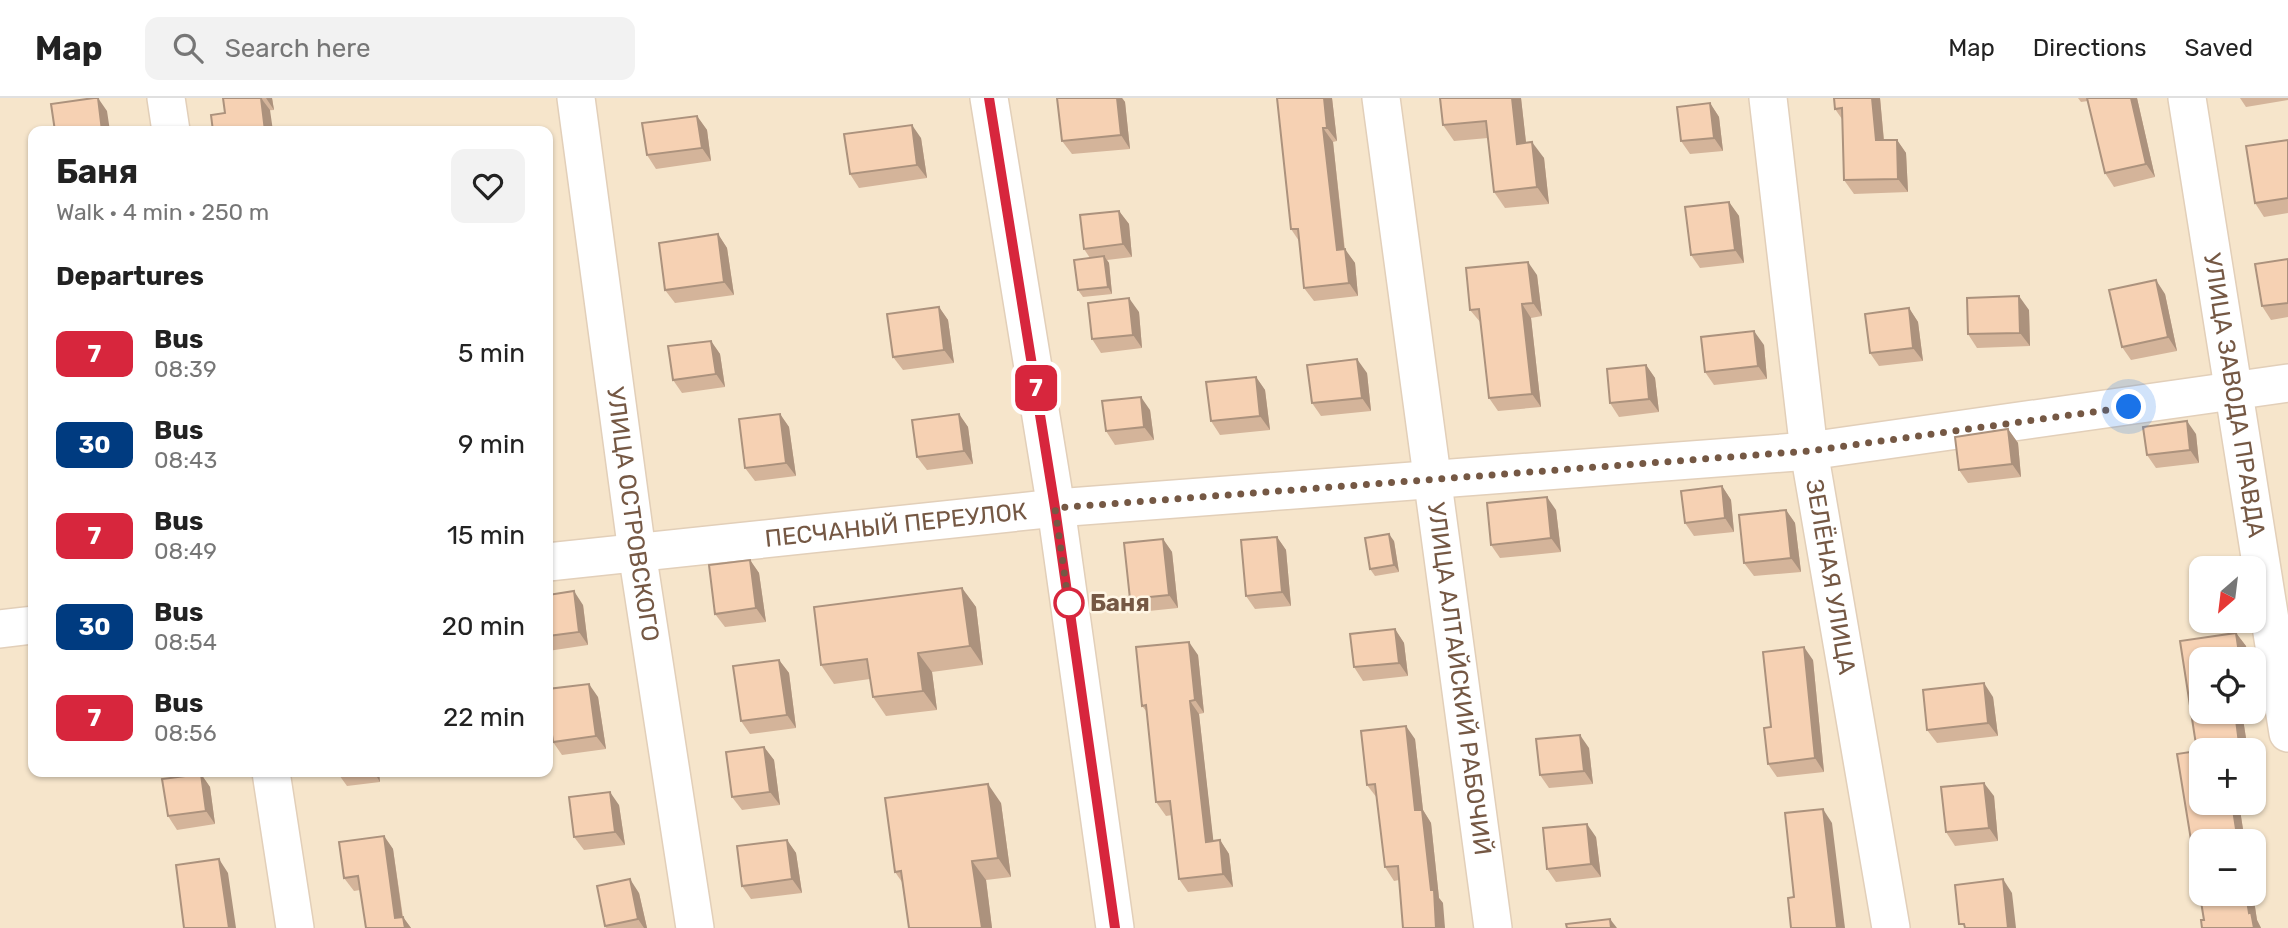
<!DOCTYPE html>
<html lang="en">
<head>
<meta charset="utf-8">
<style>
  body { margin:0; font-family:Rubik,sans-serif; background:#f2f2f2; color:#222; height:100vh; display:flex; flex-direction:column; font-size:26px; white-space:nowrap }
  * { box-sizing:border-box; margin:0 }
  p { font-size:23px; color:#767676 }
  .icon { flex:none; width:38px; height:38px; fill:none; stroke:currentColor; stroke-width:2; stroke-linecap:round; stroke-linejoin:round }
  .map { position:relative; flex:1; overflow:hidden }
  .side { position:absolute; left:28px; top:28px; width:525px; height:651px; display:flex; flex-direction:column; background:#fff; border-radius:14px; box-shadow:0 2px 5px #0004 }
  .side>* { flex:none }
  .badge { padding:0 14px; border-radius:10px; font-size:24px; line-height:46px }
  .needle { width:46px; rotate:208deg }
  .fabs { position:absolute; left:2189px; top:458px; display:grid; gap:14px }
  .fabs a { display:grid; place-items:center; width:77px; height:77px; border-radius:14px; background:#fff; box-shadow:0 2px 5px #0004; font-size:35px }
  .you { position:absolute; width:35px; height:35px; margin:-18px; border:5px solid #fff; border-radius:50%; background:#1a73e8; box-shadow:0 0 0 10px #1a73e833 }
  .map>.badge { position:absolute; translate:-50% -50%; box-shadow:0 0 0 4px #fff }
  h2 { padding:0 28px; font-size:26px; line-height:63px }
  .round { display:grid; place-items:center; flex:none; width:74px; height:74px; border-radius:14px; background:#f2f2f2 }
  .head { display:flex; align-items:center; justify-content:space-between; height:119px; padding:0 28px }
  h1 { font-size:33px; font-weight:700; line-height:52px }
  ul { padding:0; list-style:none }
  li { display:flex; align-items:center; gap:21px; height:91px; padding:0 28px }
  li div { flex:1 }
  li b { display:block; font-size:26px }
  li em { font-style:normal }
  li .badge { min-width:77px; font-weight:700; text-align:center }
  header { display:flex; align-items:center; gap:42px; box-sizing:border-box; height:98px; padding:0 35px; background:#fff; border-bottom:2px solid #e0e0e0 }
  header strong { font-size:33px }
  nav { display:flex; gap:38px; margin-inline-start:auto; font-size:24px }
  .search { width:490px; height:63px; background:#f2f2f2; display:flex; align-items:center; gap:18px; box-sizing:border-box; padding:0 24px; border-radius:14px; color:#767676; font-size:26px }
  .map>svg:first-child { display:block }
  .residential { fill:#f6e5cb; fill-rule:evenodd }
  .lines { fill:none; stroke-linecap:round; stroke-linejoin:round }
  .minor-casing { stroke:#e2cfb9; stroke-width:40 }
  .minor { stroke:#fff; stroke-width:37 }
  .wall { fill:#d4b49a }
  .shaded-wall { fill:#ac927d }
  .building { fill:#f6d1b3; stroke:#ac927d; stroke-width:2 }
  .line-casing { stroke:#fff; stroke-width:16 }
  .line { stroke:#d7263d; stroke-width:10 }
  .walk { stroke:#755844; stroke-width:7; stroke-dasharray:0 12.6 }
  .stop-dot { fill:#fff; stroke:#d7263d; stroke-width:3.5 }
  .labels { text-anchor:middle; dominant-baseline:central; stroke-width:5; stroke-linejoin:round; paint-order:stroke }
  .street-label { font-size:24px; fill:#755844; stroke:#fff6e5 }
  .stop-label { font-size:24px; font-weight:bold; fill:#755844; stroke:#fff6e5; text-anchor:start }
</style>
</head>
<body>
<header>
<strong>Map</strong>
<div class="search"><svg class="icon" aria-label="search" viewBox="0 0 24 24"><circle cx="10" cy="10" r="6"/><path d="M15 15l6 6"/></svg>Search here</div>
<nav><a>Map</a><a>Directions</a><a>Saved</a></nav>
</header>
<div class="map">
<svg width="2288" height="830" viewBox="0 0 2288 830">
  <rect width="100%" height="100%" fill="#fef3dd"/>
  <!-- residential -->
  <path class="residential" d="M0 0H2288V830H0ZM33 33H548V674H33ZM2202 471H2254V523H2202ZM2202 562H2254V614H2202ZM2202 653H2254V705H2202ZM2202 744H2254V796H2202Z"/>
  <g class="lines">
    <!-- minor casing -->
    <g class="minor-casing">
      <g id="minor">
        <path d="M166 0 171 33"/>
        <path id="s1" d="M576 0 637 454 695 830"/>
        <path d="M989 0 1056 410 1115 830"/>
        <path id="s2" d="M1381 0 1493 830"/>
        <path id="s3" d="M1768 0 1809 353 1891 830"/>
        <path id="s4" d="M2187 0 2288 635"/>
        <path id="s5" d="M548 464 1056 410 1809 353 2288 285"/>
        <path d="M0 531 33 527"/>
        <path d="M271 674 295 830"/>
      </g>
    </g>
    <!-- minor -->
    <use href="#minor" class="minor"/>
  </g>
  <!-- wall -->
  <path class="wall" d="M223 0H272L274 12 225 15Z
    M1057 0H1122L1125 4 1130 51 1072 56 1062 43Z
    M1277 0H1332L1337 43 1333 44 1345 152 1355 165 1358 198 1314 203 1304 190 1299 143 1291 131Z
    M1521 0 1526 45 1544 60 1549 106 1505 110 1494 94 1488 40 1454 43 1443 27Z
    M1834 0H1880L1884 42H1897L1906 55 1908 94 1854 96 1844 82 1842 21 1835 11Z
    M2078 0H2137L2155 79 2114 89 2105 75 2088 3 2081 4Z
    M2240 0H2288V2L2246 9Z
    M1710 5 1719 19 1723 53 1690 56 1681 43Z
    M697 18 707 32 711 63 656 71 647 57Z
    M921 40 927 80 859 90 850 76Z
    M2288 42V115L2264 119 2255 105Z
    M1729 104 1739 118 1744 165 1700 170 1691 157Z
    M1119 113 1129 126 1132 159 1107 162 1109 165 1112 196 1083 199 1078 192 1090 160 1084 151Z
    M718 136 727 150 734 197 675 205 665 192Z
    M2288 161V219L2271 222 2262 208Z
    M1537 177 1542 218 1531 220 1541 309 1498 313 1489 300 1481 225 1470 212Z
    M2165 196 2177 253 2131 262 2122 249Z
    M939 209 948 222 954 265 903 272 893 259Z
    M1909 210 1918 224 1923 263 1879 268 1870 255Z
    M2029 212 2030 248 1977 250 1968 236Z
    M1139 214 1142 250 1101 255 1092 241Z
    M711 243 720 256 725 289 682 295 673 282Z
    M1764 247 1767 281 1714 287 1705 274Z
    M1646 267 1655 280 1659 314 1619 319 1610 305Z
    M1367 275 1371 313 1321 318 1312 305Z
    M1256 279 1265 292 1270 332 1220 337 1211 323Z
    M1150 312 1154 342 1115 347 1106 333Z
    M780 316 789 329 796 378 755 383 745 370Z
    M959 316 968 329 973 366 927 372 917 359Z
    M2008 331 2018 345 2021 379 1968 385 1959 372Z
    M2196 336 2199 365 2156 370 2147 357Z
    M1722 388 1731 402 1734 434 1694 438 1685 425Z
    M1556 412 1561 454 1500 460 1491 447Z
    M1786 412 1795 425 1801 474 1754 478 1744 465Z
    M1277 439 1286 452 1291 508 1255 511 1246 498Z
    M1163 441 1172 454 1178 510 1139 514 1130 501Z
    M1394 443 1399 474 1375 478 1370 471Z
    M750 462 759 475 766 524 725 529 715 516Z
    M962 490 976 509 983 567 932 574 937 612 886 618 873 599 870 581 834 586 821 567Z
    M548 497 583 507 588 547 548 553Z
    M1395 531 1404 545 1408 578 1363 583 1354 569Z
    M2236 535 2246 548 2248 562H2202V614H2254V602L2257 619 2243 621 2248 653H2202V705H2254V694L2256 710 2240 712 2245 744H2202V796H2253L2257 822 2261 830H2202L2201 822H2204L2177 656 2197 653 2180 543Z
    M1198 557 1204 615 1199 616 1213 743 1220 742 1229 756 1233 789 1188 794 1179 781 1172 717 1166 718 1156 704 1147 614 1142 608Z
    M779 562 789 575 796 630 750 636 741 623Z
    M1813 562 1824 674 1777 679 1768 666 1771 629Z
    M598 599 606 651 562 657 553 644Z
    M1993 599 1998 638 1937 645 1927 632Z
    M1415 641 1423 712 1431 725 1439 800 1443 805 1399 782 1394 783 1385 769 1377 700 1367 687Z
    M764 649 774 662 780 707 742 712 732 699Z
    M1589 650 1593 686 1549 690 1540 677Z
    M337 674H379L380 684 347 688Z
    M201 676 210 689 215 726 177 732 168 718Z
    M1994 698 1998 743 1955 748 1946 734Z
    M1001 705 1011 779 986 782 992 830H909L902 784 895 774Z
    M619 707 625 747 584 752 574 739Z
    M384 738 393 751 403 819 411 830H366L360 792 354 793 344 780Z
    M1596 739 1601 779 1556 784 1547 771Z
    M787 742 796 755 802 795 751 801 742 788Z
    M639 795 647 830H606L605 828Z"/>
  <!-- shaded-wall -->
  <path class="shaded-wall" d="M98 0 107 13 110 33H102Z
    M261 0 270 12 273 33H265Z
    M266 0H272L274 12Z
    M1117 0H1122L1125 4 1130 51 1121 37Z
    M1324 0H1332L1337 43 1327 30Z
    M1512 0H1521L1528 62 1517 46Z
    M1872 0H1880L1885 56 1876 42Z
    M2131 0H2137L2155 79 2146 66Z
    M1710 5 1719 19 1723 53 1714 40Z
    M697 18 707 32 711 63 702 50Z
    M912 27 921 40 927 80 917 67Z
    M1323 30 1333 44 1346 166 1337 152Z
    M1897 42 1906 55 1908 94 1898 81Z
    M1532 44 1544 60 1549 106 1537 89Z
    M1729 104 1739 118 1744 165 1735 152Z
    M1119 113 1129 126 1132 159 1123 146Z
    M718 136 727 150 734 197 724 184Z
    M1345 151 1355 165 1358 198 1349 185Z
    M1104 158 1109 165 1112 196 1108 189Z
    M1528 164 1537 177 1542 218 1533 205Z
    M2156 182 2165 196 2177 253 2168 239Z
    M2019 198 2029 212 2030 248 2020 235Z
    M1129 200 1139 214 1142 250 1133 237Z
    M1522 206 1531 220 1541 309 1532 296Z
    M939 209 948 222 954 265 944 252Z
    M1909 210 1918 224 1923 263 1913 250Z
    M1754 233 1764 247 1767 281 1758 268Z
    M711 243 720 256 725 289 716 276Z
    M1357 261 1367 275 1371 313 1362 300Z
    M1646 267 1655 280 1659 314 1649 301Z
    M1256 279 1265 292 1270 332 1260 318Z
    M1141 299 1150 312 1154 342 1144 329Z
    M780 316 789 329 796 378 786 365Z
    M959 316 968 329 973 366 964 353Z
    M2187 323 2196 336 2199 365 2190 352Z
    M2008 331 2018 345 2021 379 2012 366Z
    M1722 388 1731 402 1734 434 1725 420Z
    M1547 399 1556 412 1561 454 1551 440Z
    M1786 412 1795 425 1801 474 1791 460Z
    M1389 436 1394 443 1399 474 1394 467Z
    M1277 439 1286 452 1291 508 1282 494Z
    M1163 441 1172 454 1178 510 1169 497Z
    M750 462 759 475 766 524 756 510Z
    M962 490 976 509 983 567 970 548Z
    M574 493 583 507 588 547 579 534Z
    M1395 531 1404 545 1408 578 1399 565Z
    M2236 535 2246 548 2248 562H2240Z
    M1189 544 1198 557 1204 615 1195 602Z
    M1804 549 1813 562 1824 674 1815 660Z
    M918 555 932 574 937 612 923 593Z
    M779 562 789 575 796 630 787 617Z
    M1984 585 1993 599 1998 638 1988 625Z
    M589 586 598 599 606 651 596 638Z
    M2254 602 2257 619 2253 614Z
    M1190 603 1199 616 1215 757 1206 744Z
    M2235 614H2238L2243 621 2248 653H2240Z
    M1406 628 1415 641 1423 712 1431 725 1439 800 1443 805 1445 830H1436L1431 792 1415 712Z
    M1580 637 1589 650 1593 686 1584 673Z
    M764 649 774 662 780 707 770 694Z
    M374 674H379L380 684Z
    M201 676 210 689 215 726 206 713Z
    M1984 685 1994 698 1998 743 1989 730Z
    M988 686 1001 705 1011 779 998 760Z
    M610 694 619 707 625 747 615 734Z
    M2232 705H2235L2240 712 2245 744H2238Z
    M1823 711 1832 725 1845 830H1837Z
    M1587 726 1596 739 1601 779 1591 766Z
    M384 738 393 751 404 830 395 820Z
    M787 742 796 755 802 795 792 781Z
    M1220 742 1229 756 1233 789 1223 776Z
    M219 761 228 775 236 830H229Z
    M972 763 986 782 992 830H982Z
    M630 781 639 795 647 830H644L638 821Z
    M2003 781 2012 795 2016 830H2008Z
    M2246 796H2253L2257 822 2261 830H2254L2249 815Z
    M403 819 411 830H405Z
    M1610 821 1617 830H1611Z"/>
  <!-- building -->
  <path class="building" d="M94 0H98L102 33H55L51 6Z
    M223 0H261L265 33H213L211 17 225 15Z
    M1057 0H1117L1121 37 1062 43Z
    M1277 0H1324L1327 30H1323L1337 152 1345 151 1349 185 1304 190 1298 131H1291Z
    M1440 0H1512L1517 46 1532 44 1537 89 1494 94 1486 23 1443 27Z
    M1834 0H1872L1876 42H1897L1898 81 1844 82 1842 10 1835 11Z
    M2087 0H2131L2146 66 2105 75Z
    M1710 5 1714 40 1681 43 1677 9Z
    M697 18 702 50 647 57 642 25Z
    M912 27 917 67 850 76 844 36Z
    M2288 42V100L2255 105 2246 48Z
    M1729 104 1735 152 1691 157 1685 109Z
    M1119 113 1123 146 1084 151 1080 117Z
    M718 136 724 184 665 192 659 145Z
    M1104 158 1108 189 1078 192 1074 162Z
    M2288 161V205L2262 208 2255 166Z
    M1528 164 1533 205 1522 206 1532 296 1489 300 1479 211 1470 212 1466 170Z
    M2156 182 2168 239 2122 249 2109 192Z
    M2019 198 2020 235 1968 236 1967 200Z
    M1129 200 1133 237 1092 241 1088 205Z
    M939 209 944 252 893 259 887 216Z
    M1909 210 1913 250 1870 255 1865 216Z
    M1754 233 1758 268 1705 274 1701 239Z
    M711 243 716 276 673 282 668 248Z
    M1357 261 1362 300 1312 305 1307 267Z
    M1646 267 1649 301 1610 305 1607 271Z
    M1256 279 1260 318 1211 323 1206 284Z
    M1141 299 1144 329 1106 333 1102 303Z
    M780 316 786 365 745 370 739 321Z
    M959 316 964 353 917 359 912 322Z
    M2187 323 2190 352 2147 357 2143 329Z
    M2008 331 2012 366 1959 372 1955 339Z
    M1722 388 1725 420 1685 425 1681 393Z
    M1547 399 1551 440 1491 447 1487 405Z
    M1786 412 1791 460 1744 465 1739 417Z
    M1389 436 1394 467 1370 471 1365 440Z
    M1277 439 1282 494 1246 498 1241 442Z
    M1163 441 1169 497 1130 501 1124 445Z
    M750 462 756 510 715 516 709 467Z
    M962 490 970 548 918 555 923 593 873 599 867 561 821 567 814 509Z
    M574 493 579 534 548 538V497Z
    M1395 531 1399 565 1354 569 1350 536Z
    M2236 535 2240 562H2202V614H2235L2240 653H2202V705H2232L2238 744H2202V796H2246L2249 815 2251 814 2254 830H2202L2201 822H2204L2177 656 2197 653 2180 543Z
    M1189 544 1195 602 1190 603 1206 744 1220 742 1223 776 1179 781 1170 703 1156 704 1146 607 1142 608 1136 549Z
    M1804 549 1815 660 1768 666 1764 630 1771 629 1763 554Z
    M779 562 787 617 741 623 733 568Z
    M1984 585 1988 625 1927 632 1923 592Z
    M589 586 596 638 553 644 548 609V591Z
    M1406 628 1415 712H1422L1431 792H1434L1436 830H1403L1398 768 1385 769 1375 686 1367 687 1361 633Z
    M1580 637 1584 673 1540 677 1536 641Z
    M764 649 770 694 732 699 726 654Z
    M201 676 206 713 168 718 162 681Z
    M1984 685 1989 730 1946 734 1941 689Z
    M988 686 998 760 972 763 982 830H909L901 773 895 774 885 700Z
    M610 694 615 734 574 739 569 699Z
    M1823 711 1837 830H1791L1788 800 1794 799 1785 715Z
    M1587 726 1591 766 1547 771 1543 730Z
    M384 738 395 820 403 819 405 830H366L358 778 344 780 339 744Z
    M787 742 792 781 742 788 737 748Z
    M219 761 229 830H184L176 767Z
    M630 781 638 821 605 828 597 788Z
    M2003 781 2008 830H1965L1964 826H1959L1955 787Z
    M1610 821 1611 830H1567L1566 826Z"/>
  <g class="lines">
    <!-- line casing -->
    <g class="line-casing">
      <path id="line" d="M989 0 1055 410 1115 830"/>
    </g>
    <!-- line -->
    <use href="#line" class="line"/>
    <!-- walk -->
    <path class="walk" d="M1069 505 1070 515 1055 410 1809 353 2129 309"/>
  </g>
  <!-- markers -->
  <circle class="stop-dot" cx="1069" cy="505" r="14"/>
  <g class="labels">
    <!-- street labels -->
    <g class="street-label">
      <text stroke="none"><textPath href="#s4" startOffset="301">УЛИЦА ЗАВОДА ПРАВДА</textPath></text>
      <text stroke="none"><textPath href="#s1" startOffset="420">УЛИЦА ОСТРОВСКОГО</textPath></text>
      <text stroke="none"><textPath href="#s5" startOffset="350">ПЕСЧАНЫЙ ПЕРЕУЛОК</textPath></text>
      <text stroke="none"><textPath href="#s3" startOffset="483">ЗЕЛЁНАЯ УЛИЦА</textPath></text>
      <text stroke="none"><textPath href="#s2" startOffset="586">УЛИЦА АЛТАЙСКИЙ РАБОЧИЙ</textPath></text>
    </g>
    <!-- stop labels -->
    <g class="stop-label">
      <text x="1090" y="505">Баня</text>
    </g>
  </g>
</svg>
<div class="fabs">
<a><svg class="needle" viewBox="-14 -14 28 28"><path d="M0-13l5 13h-10z" fill="#e53935"/><path d="M0 13l5-13h-10z" fill="#767676"/></svg></a>
<a><svg class="icon" aria-label="locate" viewBox="0 0 24 24"><circle cx="12" cy="12" r="6"/><path d="M12 2v4M12 18v4M2 12h4M18 12h4"/></svg></a>
<a>+</a>
<a>−</a>
</div>
<div class="you" style="left:2129px;top:309px"></div>
<b class="badge" style="left:1036px;top:290px;background:#d7263d;color:#fff">7</b>
<section class="side">
<div class="head"><div><h1>Баня</h1><p>Walk · 4 min · 250 m</p></div><a class="round"><svg class="icon" aria-label="heart" viewBox="0 0 24 24"><path d="M12 20l-8-8c-3-5 5-10 8-4 3-6 11-1 8 4z"/></svg></a></div>
<h2>Departures</h2>
<ul>
<li><span class="badge" style="background:#d7263d;color:#fff">7</span><div><b>Bus</b><p>08:39</p></div><em>5 min</em></li>
<li><span class="badge" style="background:#003b80;color:#fff">30</span><div><b>Bus</b><p>08:43</p></div><em>9 min</em></li>
<li><span class="badge" style="background:#d7263d;color:#fff">7</span><div><b>Bus</b><p>08:49</p></div><em>15 min</em></li>
<li><span class="badge" style="background:#003b80;color:#fff">30</span><div><b>Bus</b><p>08:54</p></div><em>20 min</em></li>
<li><span class="badge" style="background:#d7263d;color:#fff">7</span><div><b>Bus</b><p>08:56</p></div><em>22 min</em></li>
</ul>
</section>
</div>
</body>
</html>
